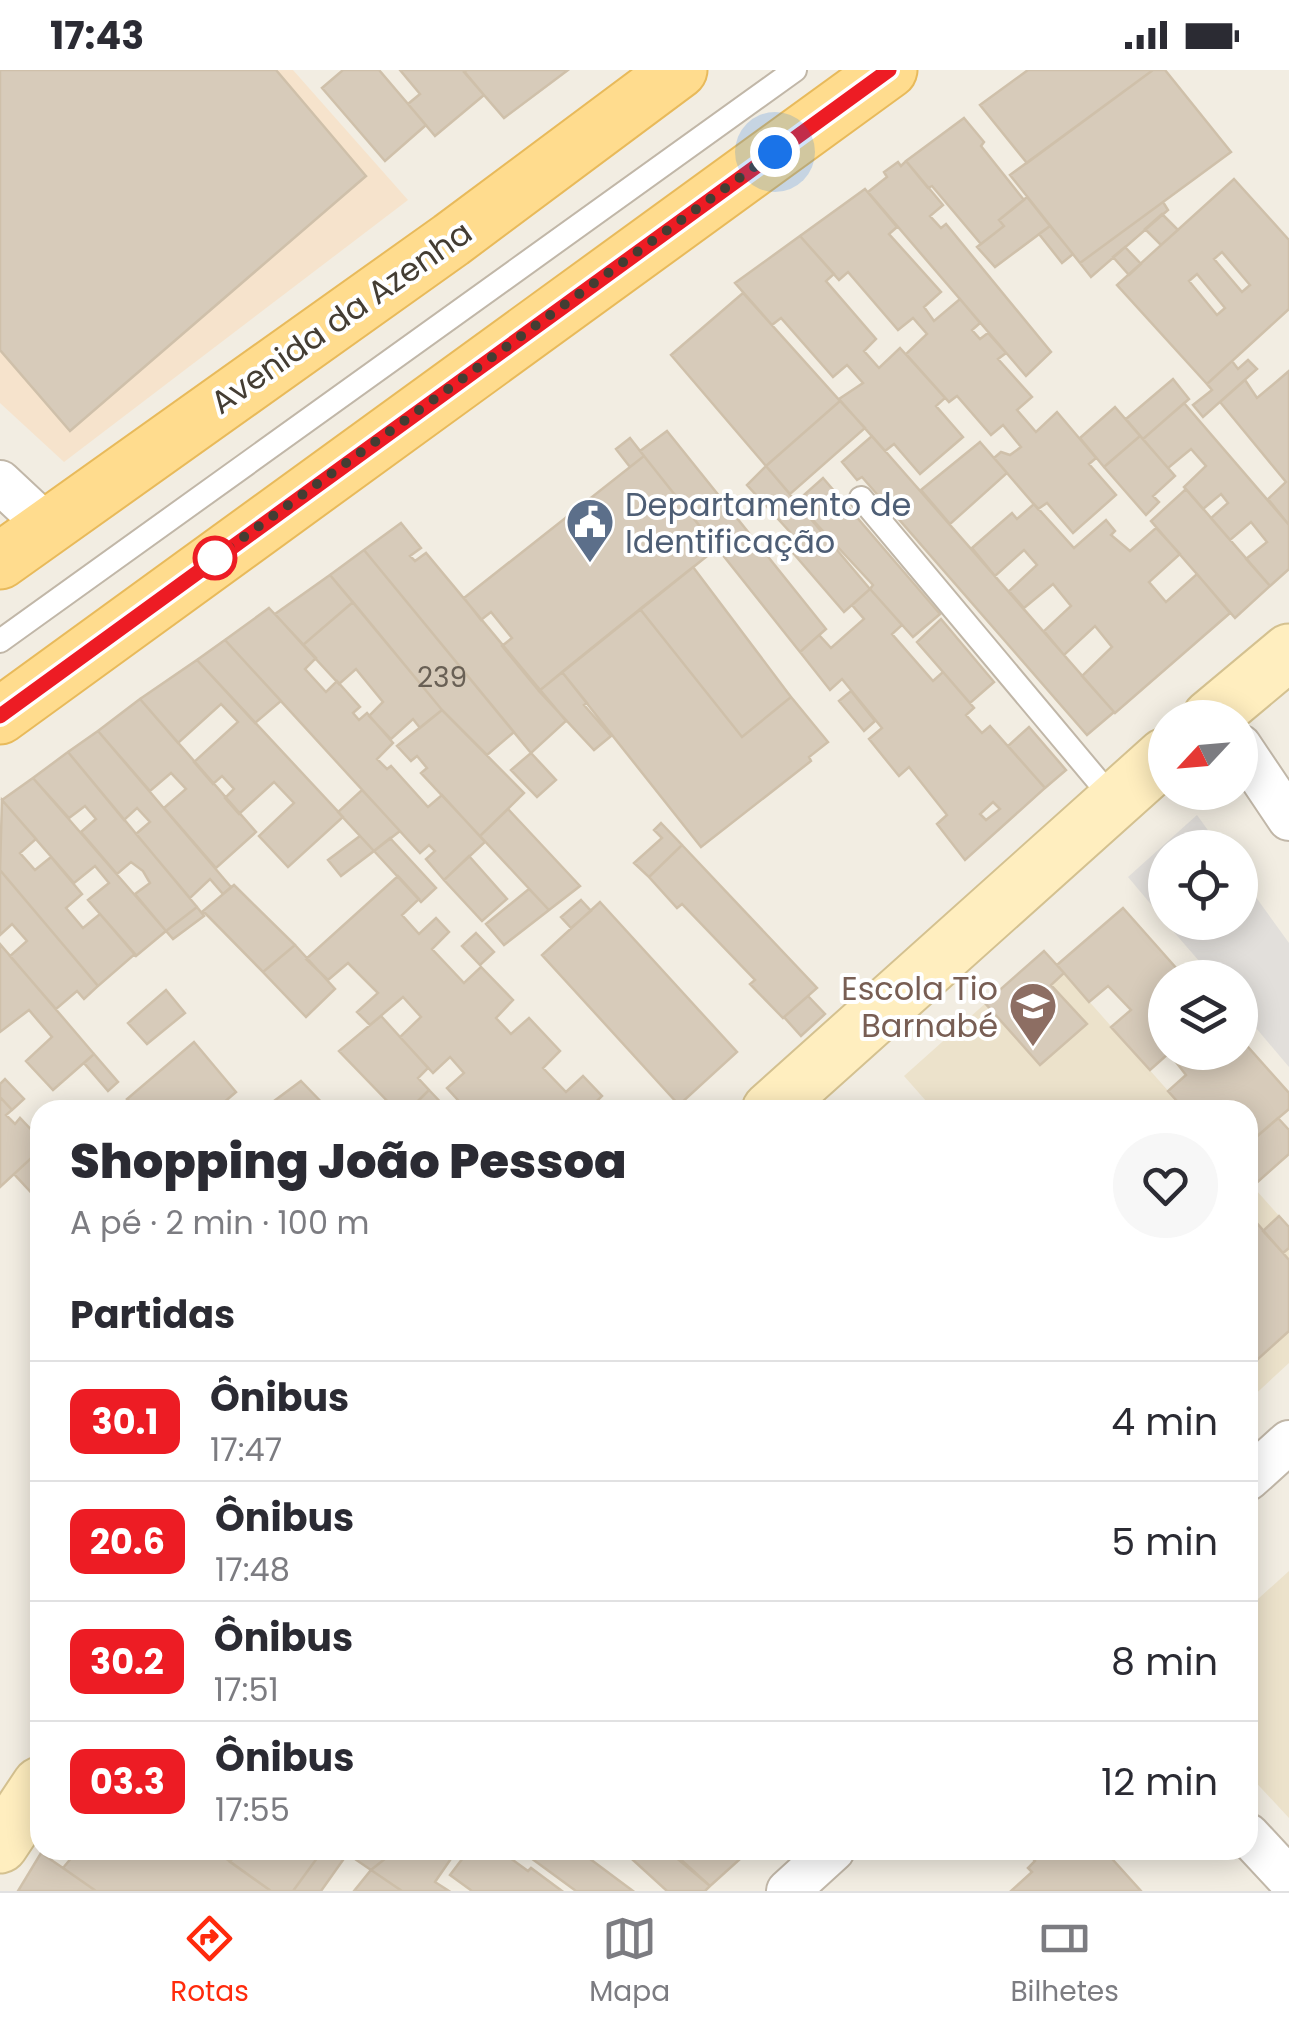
<!DOCTYPE html>
<html lang="pt">
<head>
<meta charset="utf-8">
<style>
  body { margin:0; font-family:Poppins,sans-serif; background:#f7f7f7; color:#2b2b33; height:100vh; display:flex; flex-direction:column; font-size:38px; white-space:nowrap }
  * { box-sizing:border-box; margin:0 }
  p { font-size:32px; color:#7c7c81 }
  .icon { flex:none; width:55px; height:55px; fill:none; stroke:currentColor; stroke-width:2; stroke-linecap:round; stroke-linejoin:round }
  .map { position:relative; flex:1; overflow:hidden }
  .side { position:absolute; left:30px; top:1030px; width:1228px; height:760px; display:flex; flex-direction:column; background:#fff; border-radius:30px; box-shadow:0 5px 25px #0003 }
  .side>* { flex:none }
  .badge { padding:0 20px; border-radius:15px; font-size:35px; line-height:65px }
  .needle { width:65px; rotate:244deg }
  .tools { position:absolute; left:1148px; top:630px; display:grid; gap:20px }
  .tools a { display:grid; place-items:center; width:110px; height:110px; border-radius:50%; background:#fff; box-shadow:0 5px 25px #0003; font-size:50px }
  .you { position:absolute; width:50px; height:50px; margin:-25px; border:8px solid #fff; border-radius:50%; background:#1a73e8; box-shadow:0 0 0 15px #1a73e833 }
  .map>.badge { position:absolute; translate:-50% -50%; box-shadow:0 0 0 5px #fff }
  h2 { padding:0 40px; font-size:38px; line-height:90px }
  .round { display:grid; place-items:center; flex:none; width:105px; height:105px; border-radius:52px; background:#f7f7f7 }
  .headline { display:flex; align-items:center; justify-content:space-between; height:170px; padding:0 40px }
  h1 { font-size:48px; font-weight:800; line-height:75px }
  ul { padding:0; list-style:none }
  li { display:flex; align-items:center; gap:30px; height:120px; padding:0 40px; border-top:2px solid #e1e1e2 }
  li div { flex:1 }
  li b { display:block; font-size:38px }
  li em { font-style:normal }
  li .badge { min-width:110px; font-weight:700; text-align:center }
  .status { display:flex; justify-content:space-between; align-items:center; height:70px; padding:0 50px; background:#fff; direction:ltr }
  .status svg { height:28px; fill:currentColor }
  .dock { display:flex; justify-content:space-around; align-items:center; height:140px; border-top:2px solid #e1e1e2; background:#fff; font-size:28px; color:#7c7c81 }
  .dock a { display:grid; justify-items:center; gap:5px }
  .dock .on { color:#ff2a0c }
  .map>svg:first-child { display:block }
  .commercial { fill:#f6e3cc }
  .education { fill:#ece2cb }
  .parking { fill:#e2dfdb }
  .building { fill:#d7cbba; stroke:#cfc0aa; stroke-width:2.5; fill-rule:evenodd }
  .lines { fill:none; stroke-linecap:round; stroke-linejoin:round }
  .lane-casing { stroke:#c1b7a8; stroke-width:26 }
  .street-casing { stroke:#c1b7a8; stroke-width:46 }
  .secondary-casing { stroke:#d4c190; stroke-width:59 }
  .primary-casing { stroke:#e8ba5b; stroke-width:59 }
  .lane { stroke:#fff; stroke-width:22 }
  .street { stroke:#fff; stroke-width:42 }
  .secondary { stroke:#ffeebf; stroke-width:55 }
  .primary { stroke:#ffdc8e; stroke-width:55 }
  .line-casing { stroke:#fff; stroke-width:22 }
  .line { stroke:#ed1c24; stroke-width:15 }
  .walk { stroke:#443d33; stroke-width:10; stroke-dasharray:0 18 }
  .stop-dot { fill:#fff; stroke:#ed1c24; stroke-width:5 }
  .labels { text-anchor:middle; dominant-baseline:central; stroke-width:8; stroke-linejoin:round; paint-order:stroke }
  .number-label { font-size:28px; fill:#696055 }
  .street-label { font-size:32px; fill:#443d33; stroke:#fff }
  .service-label { font-size:32px; fill:#4e5e75; stroke:#fff; text-anchor:start }
  .education-label { font-size:32px; fill:#785e54; stroke:#fff; text-anchor:end }
</style>
</head>
<body>
<div class="status"><b>17:43</b><svg viewBox="0 0 49 12"><path d="M0 12V9h3v3zM5 12V6h3v6zM10 12V3h3v9zM15 12V0h3v12zM26 1h20v11H26zM47 4h2v5h-2z"/></svg></div>
<div class="map">
<svg width="1289" height="1821" viewBox="0 0 1289 1821">
  <rect width="100%" height="100%" fill="#f2ede2"/>
  <!-- commercial -->
  <path class="commercial" d="M0 0H293L408 130 64 392 0 333Z"/>
  <!-- education -->
  <path class="education" d="M1044 881 1057 895 1185 1040H934L904 1006Z
    M1248 1111 1289 1157V1293L1248 1331Z
    M1289 1501V1748L1248 1704V1538Z"/>
  <!-- parking -->
  <path class="parking" d="M1197 745 1220 777 1165 778V851L1128 807Z
    M1240 805 1289 873V997L1240 939V908L1213 907 1166 853 1240 852Z"/>
  <!-- building -->
  <path class="building" d="M0 0H276L366 106 70 361 0 280Z
    M343 0H379L426 55 385 91 322 18Z
    M400 0H463L484 25 435 66 408 34 420 24Z
    M467 0H568L504 48 464 2Z
    M1028 0H1153L1027 93 980 35Z
    M1153 0H1165L1231 82 1080 193 1010 105Z
    M964 48 984 72 981 76 1024 130 999 150 1004 156 981 174 932 116 928 118 906 91Z
    M906 91 943 135 930 146 941 158 946 154 1051 282 1026 306 868 122 887 107 884 102 898 92 901 96Z
    M1234 109 1289 170V239L1207 314 1117 215ZM1222 182 1250 215 1242 222 1214 189ZM1197 204 1225 238 1217 245 1189 211Z
    M865 119 897 157 889 164 941 222 924 237 934 251 960 229 980 253 972 260 980 269 988 263 1006 283 998 289 1032 327 1017 340 1036 362 1057 342 1096 388 1089 394 1116 425 1073 463 1047 433 1038 439 994 388 1001 382 1010 385 1021 377 1003 355 991 365 957 326 949 332 906 284 927 264 913 248 898 260 848 202 839 210 800 166Z
    M1027 127 1050 156 995 197 977 177 1004 156 999 150Z
    M1163 132 1168 140 1091 207 1080 193Z
    M1162 144 1178 160 1161 175 1145 159Z
    M1050 156 1073 184 1062 193 1039 164Z
    M800 166 834 204 826 211 876 269 864 281 879 298 900 278 945 328 936 336 963 367 920 404 894 374 885 381 839 329 863 313 847 295 833 307 781 248 772 255 735 213Z
    M1125 177 1141 194 1129 205 1113 187Z
    M743 223 840 331 766 396 671 285Z
    M1248 290 1257 299 1203 347 1193 335 1212 320 1207 314 1232 291 1238 299Z
    M1289 301V455L1268 429 1286 412 1220 332 1245 310 1257 328Z
    M1173 309 1189 329 1143 369 1126 349Z
    M840 331 865 358 790 424 766 396Z
    M1184 333 1289 455V499L1270 516 1246 489 1267 472 1251 452 1230 470 1211 448 1228 433 1221 424 1203 439 1184 417 1206 396 1191 379 1168 398 1143 369Z
    M1115 337 1140 366 1104 397 1080 368Z
    M667 361 826 559 800 582 640 381Z
    M872 366 1114 642 1087 665 862 407 857 410 842 392Z
    M1140 366 1175 406 1153 426 1159 432 1146 445 1104 397Z
    M630 368 644 386 630 397 616 379Z
    M980 372 1007 403 950 454 921 420Z
    M644 386 717 478 539 621 502 576 512 568 491 542 481 550 464 528Z
    M766 396 870 519 844 542 781 469 790 462 747 415Z
    M823 408 940 544 913 567 870 519 873 515 796 432Z
    M1186 419 1270 516 1235 548 1151 451Z
    M1034 434 1074 478 1106 450 1115 461 1111 465 1130 481 1156 458 1180 484 1149 512 1166 532 1197 504 1230 543 1115 643 1082 606 1112 577 1095 556 1064 585 1044 561 1071 536 1053 514 1024 538 1009 521 1037 495 1024 480 995 506 972 478 1012 443 1017 449Z
    M401 453 421 478 410 486 415 491 426 483 566 651 531 683 364 480Z
    M364 480 514 662 487 685 442 640 330 505Z
    M693 497 791 627 742 667 640 539Z
    M330 505 353 532 303 575 275 544Z
    M870 519 902 555 892 564 933 611 943 602 974 638 966 645 982 663 990 656 1045 718 965 790 937 754 947 745 909 697 899 706 869 669 882 658 842 609 830 620 800 582 819 565 831 578 864 549 852 535ZM993 732 1000 739 986 750 980 744Z
    M353 532 442 640 420 658 413 649 391 669 369 646 383 632 356 599 339 614 303 575Z
    M269 538 316 588 305 599 326 622 337 611 360 637 353 643 359 650 367 643 393 673 377 689 387 699 391 696 428 737 442 725 485 772 444 810 426 789 435 781 429 775 420 783 225 570Z
    M640 539 742 667 791 627 828 672 809 687 811 691 701 777 562 602Z
    M941 549 994 612 970 633 917 572Z
    M225 570 281 631 255 653 197 590Z
    M197 590 343 747 288 797 259 766 294 733 274 712 239 744 225 728 234 719 222 706 213 714 194 692 238 652 221 634 178 673 140 629Z
    M562 602 587 633 584 635 611 666 594 680 539 621Z
    M851 621 875 651 864 661 839 631Z
    M140 629 256 762 216 798 164 738 186 719 171 703 150 721 98 661Z
    M442 640 524 723 480 766 421 703 427 698 417 686 411 691 397 676Z
    M1029 657 1066 700 1045 718 1008 676Z
    M98 661 231 817 223 824 210 809 190 828 136 764 150 752 137 738 124 750 68 682Z
    M68 682 197 837 166 861 135 824 150 813 143 801 131 792 117 804 81 762 96 749 85 736 69 748 33 708Z
    M531 683 556 710 537 727 511 700Z
    M33 708 166 861 136 886 88 830 109 813 95 796 74 813 2 730Z
    M362 720 400 761 374 781 338 742Z
    M2 730 36 769 20 783 35 800 51 787 82 824 66 838 83 858 100 844 135 884 98 916 0 800Z
    M508 739 580 816 549 840 480 766Z
    M661 753 682 775 649 807 634 793 662 768 654 760Z
    M360 766 374 781 341 806 328 790Z
    M390 768 436 818 421 832 374 781Z
    M682 775 817 918 783 948 750 914 755 910 682 834 677 838 649 807Z
    M469 786 507 829 482 851 444 810Z
    M0 800 98 916 84 929 77 921 56 939 10 886 27 871 12 854 0 865Z
    M398 806 419 829 402 845 419 864 436 848 449 862 432 879 464 913 481 897 513 930 496 948 511 964 529 948 560 981 543 998 566 1022 583 1006 602 1026 588 1040H467L447 1018 464 1003 450 987 433 1003 400 967 421 947 403 927 370 955 357 942 378 923 348 893 328 910 306 889Z
    M234 815 295 875 263 902 203 841Z
    M529 819 549 840 504 875 486 854Z
    M581 830 591 841 571 858 561 847Z
    M600 832 737 982 679 1035 542 885Z
    M197 837 204 846 173 869 166 861Z
    M1123 838 1185 908H1165V948L1162 945 1153 953 1159 961 1165 956V982H1240V968L1289 1023V1039L1248 1074V1040H1185L1168 1021 1186 1005 1169 983 1150 1000 1111 957 1131 940 1108 916 1089 932 1057 895Z
    M476 863 494 882 480 895 462 876Z
    M0 874 94 984 53 1020 26 991 52 967 29 940 0 962Z
    M295 875 335 919 306 947 263 902Z
    M1044 881 1064 903 1051 915 1087 954 1040 995 985 933Z
    M166 920 185 943 147 974 128 953Z
    M808 926 825 944 801 966 784 947Z
    M381 946 428 998 418 1008 429 1020 409 1040H396L339 981Z
    M194 972 236 1022 215 1040H121L130 1032 127 1029Z
    M94 984 118 1012 108 1021 84 993Z
    M5 1009 24 1029 12 1040 0 1027V1014Z
    M301 1011 329 1040H263L270 1034Z
    M429 1020 448 1040H409Z
    M0 1027 12 1040 6 1045 15 1054 20 1048 40 1069V1080L0 1117Z
    M1278 1048 1289 1060V1084L1253 1116 1248 1111V1074Z
    M40 1080V1132L14 1104Z
    M1248 1143 1289 1190V1261L1248 1298Z
    M1279 1146 1289 1157V1178L1283 1183 1263 1161Z
    M78 1780H214L271 1821H96L63 1798Z
    M238 1780H323L293 1821H271L230 1792Z
    M323 1780H343L348 1783 321 1821H293Z
    M357 1780H396L371 1800 352 1787Z
    M396 1780H457L435 1812 449 1821H402L371 1800Z
    M469 1780H499L528 1801 531 1798 562 1821H472L450 1805Z
    M520 1780H578L633 1821H576Z
    M622 1780H667L710 1816 705 1821H667Z
    M686 1780H730L739 1790 710 1816 678 1787Z
    M1025 1780H1104L1141 1821H1011L1032 1802 1028 1798 1035 1791Z
    M41 1783 63 1798 96 1821H18Z
    M371 1800 402 1821H354Z"/>
  <g class="lines">
    <!-- lane casing -->
    <g class="lane-casing">
      <path id="lane" d="M861 428 1114 730
        M0 571 795 0"/>
    </g>
    <!-- street casing -->
    <g class="street-casing">
      <path id="street" d="M0 412 47 456
        M1240 676 1289 749
        M1248 1409 1289 1372
        M1248 1765 1289 1809
        M788 1821 833 1780"/>
    </g>
    <!-- secondary casing -->
    <g class="secondary-casing">
      <path id="secondary" d="M1210 648 1289 582
        M770 1040 1165 686
        M0 1775 40 1715"/>
    </g>
    <!-- primary casing -->
    <g class="primary-casing">
      <path id="primary" d="M0 491 451 170 679 0
        M0 646 889 0"/>
    </g>
    <!-- lane -->
    <use href="#lane" class="lane"/>
    <!-- street -->
    <use href="#street" class="street"/>
    <!-- secondary -->
    <use href="#secondary" class="secondary"/>
    <!-- primary -->
    <use href="#primary" class="primary"/>
  </g>
  <g class="lines">
    <!-- line casing -->
    <g class="line-casing">
      <path id="line" d="M0 646 889 0"/>
    </g>
    <!-- line -->
    <use href="#line" class="line"/>
    <!-- walk -->
    <path class="walk" d="M215 488 775 82"/>
  </g>
  <!-- icons -->
  <defs>
    <g id="civic-pin" transform="scale(2.5)"><path d="M0 17L-7.5 6A9.5 9.5 0 1 1 7.5 6Z" fill="#5c6f8a" stroke="#fff"/><path d="M-.6-6.5H3V-4.5H.6V-3L4-1V1h2V6H-6V1h2V-1L-.6-3ZM-1.2 2.5V6h2.4V2.5Z" fill="#fff"/></g>
    <g id="school-pin" transform="scale(2.5)"><path d="M0 17L-7.5 6A9.5 9.5 0 1 1 7.5 6Z" fill="#8d6e63" stroke="#fff"/><path d="M0-5L7-2L0 1L-7-2ZM-4 1L0 2.5L4 1V4Q0 6-4 4Z" fill="#fff"/></g>
  </defs>
  <g fill-rule="evenodd">
    <use href="#civic-pin" x="590" y="452"/>
    <use href="#school-pin" x="1033" y="936"/>
  </g>
  <!-- markers -->
  <circle class="stop-dot" cx="215" cy="488" r="20"/>
  <g class="labels">
    <!-- number labels -->
    <g class="number-label">
      <text x="442" y="607">239</text>
    </g>
    <!-- street labels -->
    <g class="street-label">
      <text transform="translate(341 247) rotate(-35)">Avenida da Azenha</text>
    </g>
    <!-- service labels -->
    <g class="service-label">
      <text x="625" y="434">Departamento de<tspan x="625" dy="37">Identificação</tspan></text>
    </g>
    <!-- education labels -->
    <g class="education-label">
      <text x="998" y="918">Escola Tio<tspan x="998" dy="37">Barnabé</tspan></text>
    </g>
  </g>
</svg>
<div class="tools">
<a><svg class="needle" viewBox="-14 -14 28 28"><path d="M0-13l5 13h-10z" fill="#e53935"/><path d="M0 13l5-13h-10z" fill="#7c7c81"/></svg></a>
<a><svg class="icon" aria-label="locate" viewBox="0 0 24 24"><circle cx="12" cy="12" r="6"/><path d="M12 2v4M12 18v4M2 12h4M18 12h4"/></svg></a>
<a><svg class="icon" aria-label="layers" viewBox="0 0 24 24"><path d="M12 4l9 5-9 5-9-5zM3 14l9 5 9-5"/></svg></a>
</div>
<div class="you" style="left:775px;top:82px"></div>
<section class="side">
<div class="headline"><div><h1>Shopping João Pessoa</h1><p>A pé · 2 min · 100 m</p></div><a class="round"><svg class="icon" aria-label="heart" viewBox="0 0 24 24"><path d="M12 20l-8-8c-3-5 5-10 8-4 3-6 11-1 8 4z"/></svg></a></div>
<h2>Partidas</h2>
<ul>
<li><span class="badge" style="background:#ed1c24;color:#fff">30.1</span><div><b>Ônibus</b><p>17:47</p></div><em>4 min</em></li>
<li><span class="badge" style="background:#ed1c24;color:#fff">20.6</span><div><b>Ônibus</b><p>17:48</p></div><em>5 min</em></li>
<li><span class="badge" style="background:#ed1c24;color:#fff">30.2</span><div><b>Ônibus</b><p>17:51</p></div><em>8 min</em></li>
<li><span class="badge" style="background:#ed1c24;color:#fff">03.3</span><div><b>Ônibus</b><p>17:55</p></div><em>12 min</em></li>
</ul>
</section>
</div>
<nav class="dock">
<a class="on"><svg class="icon" aria-label="directions" viewBox="0 0 24 24"><path d="M12 3l9 9-9 9-9-9zM9 14v-3h6M13 9l2 2-2 2"/></svg>Rotas</a>
<a><svg class="icon" aria-label="map" viewBox="0 0 24 24"><path d="M3 6l6-2 6 2 6-2v14l-6 2-6-2-6 2zM9 4v14M15 6v14"/></svg>Mapa</a>
<a><svg class="icon" aria-label="tickets" viewBox="0 0 24 24"><path d="M3 7h18v10H3zM15 7v10"/></svg>Bilhetes</a>
</nav>
</body>
</html>
